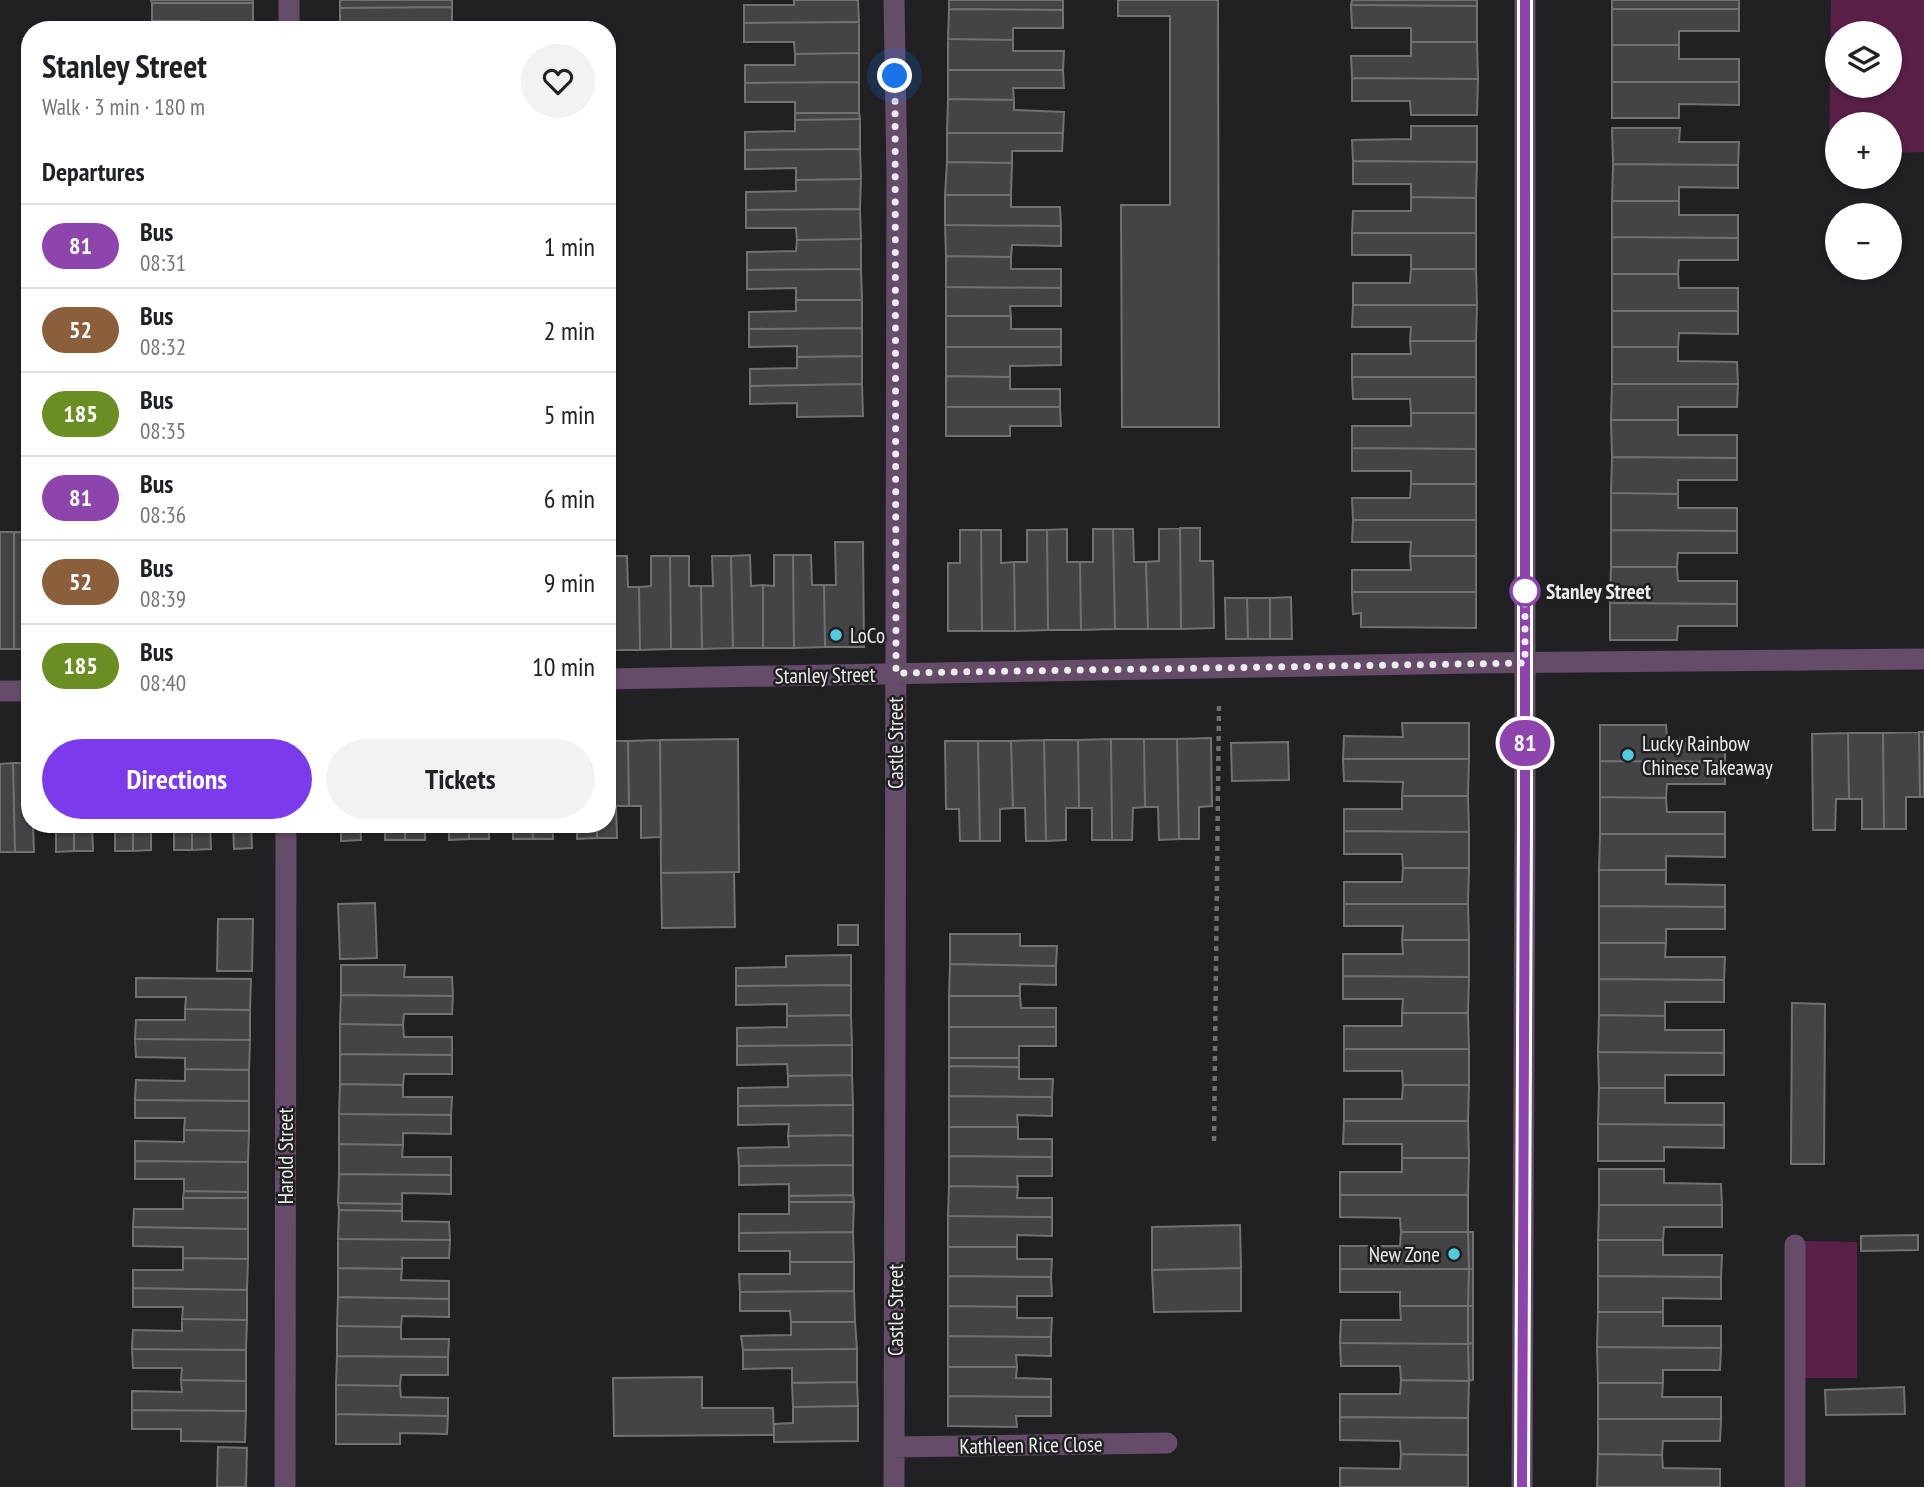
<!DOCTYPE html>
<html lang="en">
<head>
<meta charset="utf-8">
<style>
  body { margin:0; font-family:"PT Sans Narrow",sans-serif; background:#f2f2f2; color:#202124; height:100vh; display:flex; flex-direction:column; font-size:26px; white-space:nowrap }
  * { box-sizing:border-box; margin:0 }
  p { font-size:23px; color:#757577 }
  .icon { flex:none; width:38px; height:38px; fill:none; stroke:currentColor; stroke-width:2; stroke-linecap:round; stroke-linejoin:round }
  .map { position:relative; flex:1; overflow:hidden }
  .sheet { position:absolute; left:21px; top:21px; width:595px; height:812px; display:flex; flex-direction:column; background:#fff; border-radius:28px; box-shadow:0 2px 5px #0004 }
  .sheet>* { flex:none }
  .badge { padding:0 14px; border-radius:23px; font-size:24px; line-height:46px }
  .controls { position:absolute; left:1825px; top:21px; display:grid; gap:14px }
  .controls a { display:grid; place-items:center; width:77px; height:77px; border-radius:50%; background:#fff; box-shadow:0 2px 5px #0004; font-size:35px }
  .you { position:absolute; width:35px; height:35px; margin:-18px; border:5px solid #fff; border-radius:50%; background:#1a73e8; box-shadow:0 0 0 10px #1a73e833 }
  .map>.badge { position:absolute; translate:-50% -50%; box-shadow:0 0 0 4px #fff }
  h2 { padding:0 21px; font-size:26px; line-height:63px }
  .round { display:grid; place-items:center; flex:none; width:74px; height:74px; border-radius:37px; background:#f2f2f2 }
  .headline { display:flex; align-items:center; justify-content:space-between; height:119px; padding:0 21px }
  h1 { font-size:33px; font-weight:800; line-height:52px }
  .action { display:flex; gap:14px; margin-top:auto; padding:14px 21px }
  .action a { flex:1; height:80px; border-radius:42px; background:#7c3aed; color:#fff; font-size:28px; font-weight:800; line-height:80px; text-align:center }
  .action a+a { background:#f2f2f2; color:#202124 }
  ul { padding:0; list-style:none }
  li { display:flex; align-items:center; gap:21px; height:84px; padding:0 21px; border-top:2px solid #e0e0e0 }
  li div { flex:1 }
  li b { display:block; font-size:26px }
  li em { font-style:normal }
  li .badge { min-width:77px; font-weight:700; text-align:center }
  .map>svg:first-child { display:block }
  .green { fill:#591f47; fill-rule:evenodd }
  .building { fill:#444447; stroke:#717174; stroke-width:2 }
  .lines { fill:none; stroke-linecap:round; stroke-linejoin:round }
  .path { stroke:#6e6d6f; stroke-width:4.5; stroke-dasharray:5 5; stroke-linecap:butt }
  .service { stroke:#654c68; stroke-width:21 }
  .minor { stroke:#654c68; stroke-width:21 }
  .tertiary { stroke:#654c68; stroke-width:21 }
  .line-casing { stroke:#fff; stroke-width:16 }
  .line { stroke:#8e44ad; stroke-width:10 }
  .walk { stroke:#edecee; stroke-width:7; stroke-dasharray:0 12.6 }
  .stop-dot { fill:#fff; stroke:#8e44ad; stroke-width:3.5 }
  .poi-dot { fill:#53cbda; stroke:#212023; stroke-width:2.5 }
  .labels { text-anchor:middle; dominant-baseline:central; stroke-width:5; stroke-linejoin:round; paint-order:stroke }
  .stop-label { font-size:21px; font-weight:bold; fill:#edecee; stroke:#212023; text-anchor:start }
  .poi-label { font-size:21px; fill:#edecee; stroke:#212023; text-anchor:start }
  .street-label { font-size:21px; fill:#edecee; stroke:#212023 }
</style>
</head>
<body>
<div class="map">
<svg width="1924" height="1487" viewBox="0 0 1924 1487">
  <rect width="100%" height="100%" fill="#212023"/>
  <!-- green -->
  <path class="green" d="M1831 0H1924V152L1890 153V124H1838L1837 153H1829ZM1838 33H1890V86H1838Z
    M1805 1241 1857 1242V1378H1802Z"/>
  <!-- building -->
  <path class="building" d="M151 0H253V3H152Z
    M340 0H452V7L340 8Z
    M794 0H858L859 22 744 23V5H794Z
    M949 0H1063V10L949 9Z
    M1118 0H1218L1219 427H1122L1121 205H1170V16H1118Z
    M1352 0H1477V6L1351 5Z
    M1612 0H1739V9H1612Z
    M152 3H253V30H199V21H152Z
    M1351 5 1477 6V42H1411V28H1352Z
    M452 7V27L340 30V8Z
    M949 9 1063 10V28H1013V40L948 39Z
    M1612 9H1739V31H1679V45H1612Z
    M859 22V53L795 54 794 42H744V23Z
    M948 39 1013 40V51H1064L1063 70H948Z
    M1411 42H1477L1478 79 1352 78 1351 56H1411Z
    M1612 45H1679V59H1739V82H1612Z
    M859 53V82L745 83V65H795V54Z
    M948 70H1063L1064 88H1013L1014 100 948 99Z
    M1352 78 1478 79 1477 115H1411L1410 101H1352Z
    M859 82V113H795V102H745V83Z
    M1612 82H1739V105L1679 104V118H1612Z
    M948 99 1014 100V110L1064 112 1063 133H947Z
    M795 113H859L860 119 795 120Z
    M860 119V149L745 150V132L795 131V120Z
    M1411 126H1477V162L1353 161 1352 140 1411 139Z
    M1612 128H1680L1679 142H1739L1738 165 1613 164Z
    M947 133H1063L1062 151H1012V163L947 162Z
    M860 149 861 179 796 180V168L745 169V150Z
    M1353 161 1477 162 1476 198 1411 197V184H1353Z
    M947 162 1012 163 1011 195H945Z
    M1613 164 1738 165V188L1679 187V201H1612Z
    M861 179 860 209 746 210V192L796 191V180Z
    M945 195H1011V207H1060L1061 226 945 225Z
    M1411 197 1476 198V233H1352L1353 211H1411Z
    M1612 201H1679V215H1738V238L1612 237Z
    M860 209 861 239 797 240 796 228H746V210Z
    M945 225 1061 226V246L1012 245 1011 257 946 256Z
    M1352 233H1476V269H1411V255H1352Z
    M1612 237 1738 238V260H1679L1678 274H1612Z
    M861 239V269L747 270V252L796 251 797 240Z
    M946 256 1011 257V269H1061V288L946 287Z
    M861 269 862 300H796V288L747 289V270Z
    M1411 269H1476L1477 305H1353V283H1410Z
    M1612 274H1678L1679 288H1738V311H1612Z
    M946 287 1061 288V306H1010L1011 316H946Z
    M796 300H862V328L749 329V312L796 311Z
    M1353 305H1477L1476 341H1410L1411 327H1352Z
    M1612 311H1738V334L1679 333 1678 347H1612Z
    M946 316H1011V329H1061V347H946Z
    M862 328V356L797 357V346L749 347V329Z
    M1410 341H1476V377H1352V354H1411Z
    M946 347H1061V365L1010 366V377L946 376Z
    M1612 347H1678V361L1737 362 1738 384H1612Z
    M862 356V384L750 386V369L797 368V357Z
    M946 376 1010 377V389H1060V407H946Z
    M1352 377H1476V413H1411L1410 399H1353Z
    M862 384 863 416 797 417V403L750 404V386Z
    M1612 384H1738L1737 407H1678V420H1611Z
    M946 407H1060L1061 426H1010V436H946Z
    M1411 413H1476V449L1352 448V426H1411Z
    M1611 420H1678V435H1737V458L1612 457Z
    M1352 448 1476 449V484H1411V471H1352Z
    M1612 457 1737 458V480H1678V494L1611 493Z
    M1411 484H1476V520H1353L1352 498H1410Z
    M1611 493 1678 494V508H1737V531L1611 530Z
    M1353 520H1476V556H1410L1411 542H1352Z
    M1180 528 1181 629H1148L1146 562 1159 561V529Z
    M1180 528H1200V561H1213L1214 628 1181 629Z
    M1067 529V562H1080L1081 630H1048L1047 530Z
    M1093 529H1113L1115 629 1081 630 1080 562H1093Z
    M1113 529H1133L1134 562H1146L1148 629H1115Z
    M960 530H981L982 631H948V563H960Z
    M981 530H1001V563L1014 562 1015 631H982Z
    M1027 530H1047L1048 630 1015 631 1014 562H1027Z
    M1611 530 1737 531V553H1678L1677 567H1611Z
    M0 532H14V649H0Z
    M14 532H30V649H14Z
    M835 542H863L864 647H825L824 585H836Z
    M750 555 751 586 763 585V648H733L731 556Z
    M774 555H793L794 648H763V585L774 586Z
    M793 555H811L812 585H824L825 647 794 648Z
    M607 556H609L610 650H607Z
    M609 556H627L628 587H639L640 650H610Z
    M651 556H670L671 649 640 650 639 587 651 586Z
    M670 556H689V586H701L702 649H671Z
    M712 556H731L733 648 702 649 701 586H713Z
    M1410 556H1476V592H1352V570H1411Z
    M1611 567H1677L1678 581H1737V604L1610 603Z
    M1352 592H1476V628L1361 627V613L1353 614Z
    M1291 597 1292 639H1270V598Z
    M1225 598H1247L1248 639H1226Z
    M1247 598H1270V639H1248Z
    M1610 603 1737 604V626H1678L1677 640H1610Z
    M1402 723H1469V759H1343L1344 736 1403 737Z
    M1600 725H1666L1667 739H1725V762L1600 761Z
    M1919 732 1920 797H1906V829H1884L1883 733Z
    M1919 732H1924V797H1920Z
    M1848 733H1883L1884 829H1862V799H1849Z
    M1848 733 1849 799H1836L1835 830H1813L1812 734Z
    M1211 738 1212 806 1199 807V839H1179L1177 739Z
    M738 739 739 872 661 873 660 740Z
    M1111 739H1144L1145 807 1133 808 1132 840H1112Z
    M1111 739 1112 840H1092V808H1079L1078 740Z
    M1144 739H1177L1179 839 1159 840 1158 807H1145Z
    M660 740 661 837 641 838V806H629L628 741Z
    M1044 740H1078L1079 808H1066V840L1046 841Z
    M1044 740 1046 841H1026L1025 808H1013L1011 741Z
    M607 741H628L629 806H616L617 838H597V824H607Z
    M945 741H978L980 841H960L959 809H946Z
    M978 741H1011L1013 808 1000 809V841H980Z
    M1288 742 1289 780 1232 781 1231 743Z
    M1343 759H1469L1468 796H1402L1403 782 1344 781Z
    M1600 761 1725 762V784H1667L1666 798 1600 797Z
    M13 763 15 852H0V764Z
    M13 763H30V824H33L34 852H15Z
    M1402 796H1468L1469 832 1344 831V809H1402Z
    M1600 797 1666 798 1667 812H1725V834H1600Z
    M56 824H74V851L56 852Z
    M74 824H92L93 851H74Z
    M115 824H133V851H115Z
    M133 824H151V850L133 851Z
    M174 824H192V850H174Z
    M192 824H210L211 849 192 850Z
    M233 824H251L252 848 234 849Z
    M341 824H360L361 840 341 841Z
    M385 824H405V840H385Z
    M405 824H425V840H405Z
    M449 824H469V839L449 840Z
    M469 824H489V839H469Z
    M513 824H532L533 839H513Z
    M532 824H552L553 839H533Z
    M577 824H597V838L577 839Z
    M1344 831 1469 832V868H1403L1402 854H1344Z
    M1600 834H1725V857L1666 856V870H1599Z
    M1403 868H1469L1468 904H1344V882H1402Z
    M1599 870H1666V884L1725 885V907L1599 906Z
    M734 872 735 927 662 928 661 873Z
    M375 903 377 958 340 959 338 904Z
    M1344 904H1468L1469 940H1402L1403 926H1344Z
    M1599 906 1725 907V929H1666V943H1599Z
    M218 919H253L252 971H217Z
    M838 925H858V945H838Z
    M950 934H1020V946H1057L1056 966 950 964Z
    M1402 940H1469V977L1343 976V954H1403Z
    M1599 943H1666L1665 957H1725L1724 980 1599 979Z
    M851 955V985L736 986V968L786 967V956Z
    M950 964 1056 966V985L1020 984V996H949Z
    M341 965H405L404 977H452L453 996 341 995Z
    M1343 976 1469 977 1468 1013H1402L1403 999H1343Z
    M136 978 251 979 250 1010 185 1009 186 997H136Z
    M1599 979 1724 980V1002H1665V1016L1599 1015Z
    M851 985V1015L787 1016V1004L736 1005V986Z
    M341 995 453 996 452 1014H404L403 1025 340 1024Z
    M949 996H1020L1021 1008H1056V1027H949Z
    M1792 1003 1825 1004 1824 1164H1791Z
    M185 1009 250 1010V1040L135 1039 136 1020H185Z
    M1402 1013H1468L1469 1049H1344V1026H1402Z
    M851 1015 852 1045 737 1046V1028L787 1027V1016Z
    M1599 1015 1665 1016V1030H1724V1053L1598 1052Z
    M340 1024 403 1025 404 1037H452V1055L340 1054Z
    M949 1027H1056V1046H1019V1058H949Z
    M135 1039 250 1040 249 1070 185 1069V1058L136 1057Z
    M852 1045V1075L788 1076 787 1064 737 1065V1046Z
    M1344 1049H1469V1085H1403L1402 1071H1344Z
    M1598 1052 1724 1053V1075H1665V1088H1599Z
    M340 1054 452 1055V1074H404L403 1085 340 1084Z
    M949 1058H1019V1067L949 1066Z
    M949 1066 1019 1067V1079H1053L1052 1097 949 1096Z
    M185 1069 249 1070V1101L135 1100 136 1080 185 1081Z
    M852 1075 853 1105 738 1106V1088L788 1087V1076Z
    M340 1084 403 1085V1097H452L451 1115 339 1114Z
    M1403 1085H1469L1468 1121H1344V1099H1402Z
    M1599 1088H1665V1103H1724V1125L1598 1124Z
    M949 1096 1052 1097V1116L1017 1115 1018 1127H949Z
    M135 1100 249 1101V1131L184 1130 185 1118H135Z
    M853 1105V1135L788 1136 789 1124 738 1125V1106Z
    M339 1114 451 1115V1134L403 1133V1145L339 1144Z
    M1344 1121H1468L1469 1158H1402V1144H1343Z
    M1598 1124 1724 1125V1148L1664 1147V1161H1598Z
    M949 1127H1018V1139H1052V1157L949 1156Z
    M184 1130 249 1131 248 1162 135 1161V1141L184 1142Z
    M853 1135V1165L739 1166 738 1148 789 1147 788 1136Z
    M339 1144 403 1145 402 1157H451V1175L339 1174Z
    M949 1156 1052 1157V1176H1017L1018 1187 949 1186Z
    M1402 1158H1469L1468 1195H1340V1172H1402Z
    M135 1161 248 1162V1192L184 1191V1179H135Z
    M853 1165V1195L789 1196V1184L739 1185V1166Z
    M1599 1169H1664V1183L1721 1184 1722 1205H1599Z
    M339 1174 451 1175V1194L402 1193V1204L338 1203Z
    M949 1186 1018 1187 1017 1198H1052V1217L948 1216Z
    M184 1191 248 1192V1198H183Z
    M853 1195 854 1202H789V1196Z
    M1340 1195H1468V1232H1401L1400 1218 1340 1217Z
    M183 1198H248V1229L133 1227 134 1209H183Z
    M789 1202H854L853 1232 739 1233V1214H789Z
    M338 1203 402 1204V1211L339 1210Z
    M1599 1205H1722V1227H1664L1663 1240H1598Z
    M339 1210 402 1211V1221L449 1222 450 1240 338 1239Z
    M948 1216 1052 1217V1236L1017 1235V1247H948Z
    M1240 1225 1241 1268 1152 1270V1227Z
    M133 1227 248 1229V1259L183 1258V1247L133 1246Z
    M853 1232 854 1262H790V1251H739V1233Z
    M1401 1232H1468L1469 1269H1340V1246H1400Z
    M1468 1232H1473V1269H1469Z
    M1918 1235V1250L1861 1251V1236Z
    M338 1239 450 1240 449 1258H402V1269L338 1268Z
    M1598 1240H1663V1255H1722L1721 1277 1598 1276Z
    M948 1247H1017V1259H1052L1051 1277 948 1276Z
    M183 1258 248 1259 247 1290 133 1288V1270H183Z
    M790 1262H854V1291L740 1292 739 1274H790Z
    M338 1268 402 1269 401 1280 449 1281V1299L338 1297Z
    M1241 1268V1311L1154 1312 1152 1270Z
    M1340 1269H1469L1468 1306H1400V1292H1340Z
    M1469 1269H1473V1306H1468Z
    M948 1276 1051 1277 1052 1296H1017V1307L948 1306Z
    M1598 1276 1721 1277V1299L1663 1298V1312H1598Z
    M133 1288 247 1290V1320L182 1319 183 1307H133Z
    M854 1291 855 1322H791L790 1311H740V1292Z
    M338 1297 449 1299V1317L402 1316 401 1327 337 1326Z
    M948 1306 1017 1307V1318H1052L1051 1337 948 1336Z
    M1400 1306H1468V1344L1340 1343 1341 1320H1401Z
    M1468 1306H1473V1343L1468 1344Z
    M1598 1312H1663V1326H1721V1348L1597 1347Z
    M182 1319 247 1320 246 1350 132 1349 133 1330 182 1331Z
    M791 1322H855L857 1349 743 1350 741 1336 791 1335Z
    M337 1326 401 1327V1339H449L448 1357 337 1356Z
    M948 1336 1051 1337V1356L1016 1355 1017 1367H948Z
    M1340 1343 1468 1344 1469 1381 1401 1380 1400 1366H1341Z
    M1473 1343V1380L1469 1381 1468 1344Z
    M1597 1347 1721 1348 1720 1370H1663V1383H1598Z
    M132 1349 246 1350V1381L181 1380 182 1368H133Z
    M857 1349V1382L792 1383V1368L743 1369V1350Z
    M337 1356 448 1357V1375H401L400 1386 336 1385Z
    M948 1367H1017L1016 1378 1051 1379V1397L948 1396Z
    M702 1377V1408H773L774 1435 614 1436 613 1378Z
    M181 1380 246 1381V1411L132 1410V1391L182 1392Z
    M1401 1380 1469 1381 1468 1418 1340 1417V1394H1400Z
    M857 1382 858 1406 793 1407 792 1383Z
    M1598 1383H1663L1662 1397H1721V1419H1598Z
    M336 1385 400 1386 401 1397 448 1398V1416L336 1414Z
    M1904 1387 1905 1414 1826 1415 1825 1390Z
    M948 1396 1051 1397V1416H1016L1017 1427 948 1426Z
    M858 1406V1441L774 1442V1424L793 1423V1407Z
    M132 1410 246 1411 245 1442 181 1441V1429H132Z
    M336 1414 448 1416 447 1434 400 1433V1444H336Z
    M1340 1417 1468 1418V1455L1401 1454 1400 1441 1340 1440Z
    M1598 1419H1721L1720 1441H1663L1662 1455 1598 1454Z
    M218 1447 247 1448 246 1487H217Z
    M1401 1454 1468 1455V1487H1340V1468L1400 1469Z
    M1598 1454 1662 1455 1663 1468 1720 1469V1487H1597Z"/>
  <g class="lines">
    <!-- path -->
    <path class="path" d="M1214 1141 1219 704"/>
    <!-- service -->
    <path class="service" d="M1795 1245V1487"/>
    <!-- minor -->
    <path class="minor" d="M894 0 897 177 894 1487
      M289 30V0
      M607 679 1473 663 1924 659
      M0 691H30
      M894 1447 1167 1443
      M285 1487 286 824"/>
    <!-- tertiary -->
    <path class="tertiary" d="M1522 1487 1525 820V0"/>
  </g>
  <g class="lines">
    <!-- line casing -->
    <g class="line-casing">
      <path id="line" d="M1522 1487 1525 820V0"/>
    </g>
    <!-- line -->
    <use href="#line" class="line"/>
    <!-- walk -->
    <path class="walk" d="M895 76 896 673 1525 663V585V591"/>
  </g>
  <!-- markers -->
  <circle class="stop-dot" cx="1525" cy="591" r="14"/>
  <g class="poi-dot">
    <circle cx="836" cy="635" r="7"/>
    <circle cx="1628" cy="755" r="7"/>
    <circle cx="1454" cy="1254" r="7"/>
  </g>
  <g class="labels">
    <!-- stop labels -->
    <g class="stop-label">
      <text x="1546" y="591">Stanley Street</text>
    </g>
    <!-- poi labels -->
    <g class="poi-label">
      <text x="850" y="635">LoCo</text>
      <text x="1642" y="743">Lucky Rainbow<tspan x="1642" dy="24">Chinese Takeaway</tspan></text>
      <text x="1440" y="1254" text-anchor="end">New Zone</text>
    </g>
    <!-- street labels -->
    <g class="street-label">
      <text transform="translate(825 675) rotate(-1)">Stanley Street</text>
      <text transform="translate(895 743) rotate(-90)">Castle Street</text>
      <text transform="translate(285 1156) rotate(-90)">Harold Street</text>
      <text transform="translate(895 1310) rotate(-90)">Castle Street</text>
      <text transform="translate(1031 1445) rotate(-1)">Kathleen Rice Close</text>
    </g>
  </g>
</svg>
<div class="controls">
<a><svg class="icon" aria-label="layers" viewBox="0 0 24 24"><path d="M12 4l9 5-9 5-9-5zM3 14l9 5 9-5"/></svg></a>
<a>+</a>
<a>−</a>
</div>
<div class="you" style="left:895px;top:76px"></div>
<b class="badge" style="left:1525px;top:743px;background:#8e44ad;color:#fff">81</b>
<section class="sheet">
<div class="headline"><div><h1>Stanley Street</h1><p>Walk · 3 min · 180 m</p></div><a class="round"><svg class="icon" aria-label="heart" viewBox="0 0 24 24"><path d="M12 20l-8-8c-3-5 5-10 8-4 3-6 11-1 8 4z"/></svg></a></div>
<h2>Departures</h2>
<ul>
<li><span class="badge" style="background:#8e44ad;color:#fff">81</span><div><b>Bus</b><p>08:31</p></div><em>1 min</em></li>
<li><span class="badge" style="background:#8b5e3c;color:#fff">52</span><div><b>Bus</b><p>08:32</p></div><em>2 min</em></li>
<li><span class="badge" style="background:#6b8e23;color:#fff">185</span><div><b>Bus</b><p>08:35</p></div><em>5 min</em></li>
<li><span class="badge" style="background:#8e44ad;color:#fff">81</span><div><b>Bus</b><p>08:36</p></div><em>6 min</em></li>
<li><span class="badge" style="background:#8b5e3c;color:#fff">52</span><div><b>Bus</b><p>08:39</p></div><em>9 min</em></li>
<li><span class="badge" style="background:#6b8e23;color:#fff">185</span><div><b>Bus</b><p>08:40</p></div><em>10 min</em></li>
</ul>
<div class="action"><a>Directions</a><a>Tickets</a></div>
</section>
</div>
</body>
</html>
